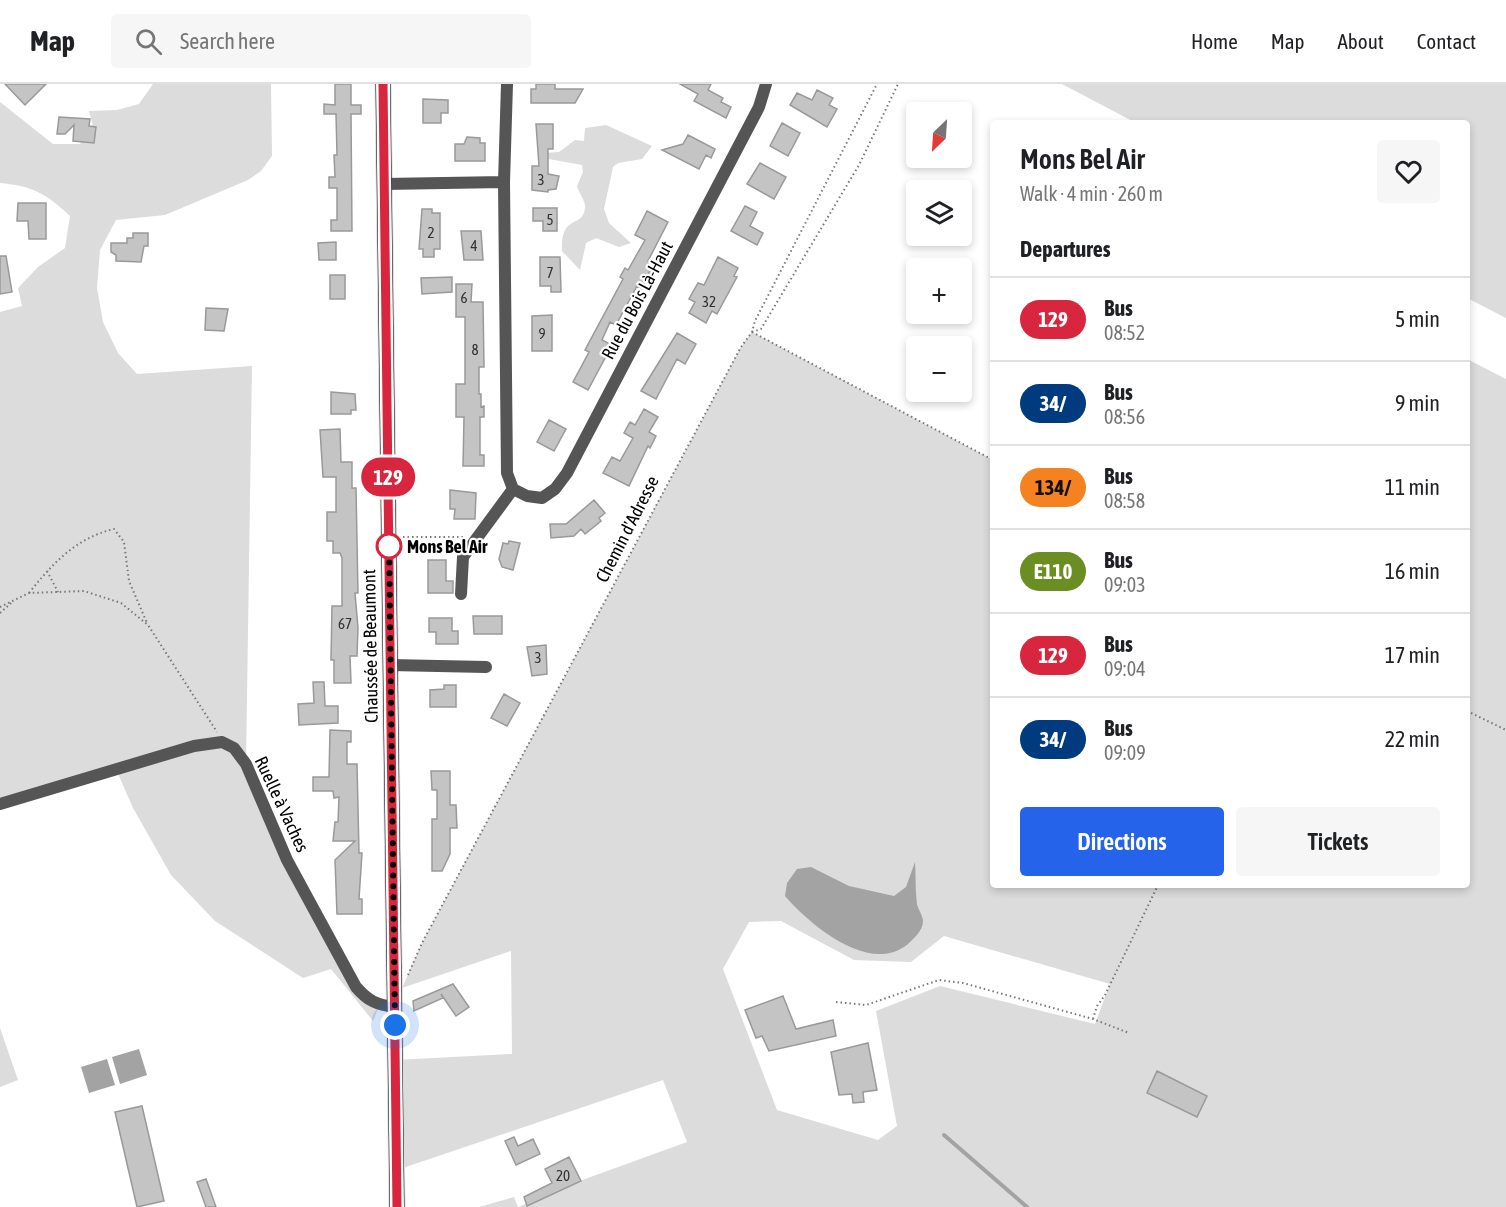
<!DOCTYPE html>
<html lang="en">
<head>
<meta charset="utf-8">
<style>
  body { margin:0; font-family:"Asap Condensed",sans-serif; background:#f6f6f6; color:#202124; height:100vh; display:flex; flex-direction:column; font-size:22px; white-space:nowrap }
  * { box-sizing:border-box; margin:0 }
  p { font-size:20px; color:#757577 }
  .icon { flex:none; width:33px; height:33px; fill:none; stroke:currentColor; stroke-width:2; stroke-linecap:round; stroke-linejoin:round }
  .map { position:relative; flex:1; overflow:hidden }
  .panel { position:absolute; left:990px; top:36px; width:480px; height:768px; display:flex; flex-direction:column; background:#fff; border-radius:6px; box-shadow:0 3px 9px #0003 }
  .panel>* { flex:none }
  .badge { padding:0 12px; border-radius:20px; font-size:21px; line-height:39px }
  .needle { width:39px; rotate:205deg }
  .buttons { position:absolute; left:906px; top:18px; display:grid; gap:12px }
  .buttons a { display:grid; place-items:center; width:66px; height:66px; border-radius:6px; background:#fff; box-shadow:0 3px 9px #0003; font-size:30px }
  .you { position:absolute; width:30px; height:30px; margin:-15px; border:4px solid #fff; border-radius:50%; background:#1a73e8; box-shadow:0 0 0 9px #1a73e833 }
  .map>.badge { position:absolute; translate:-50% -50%; box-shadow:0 0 0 3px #fff }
  h2 { padding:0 30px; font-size:22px; line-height:54px }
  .round { display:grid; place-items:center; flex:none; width:63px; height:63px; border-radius:6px; background:#f6f6f6 }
  .headline { display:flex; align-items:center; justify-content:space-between; height:102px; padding:0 30px }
  h1 { font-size:28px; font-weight:600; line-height:45px }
  .action { display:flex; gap:12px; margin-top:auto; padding:12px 30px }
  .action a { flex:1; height:69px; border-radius:6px; background:#2563eb; color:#fff; font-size:24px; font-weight:600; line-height:69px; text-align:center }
  .action a+a { background:#f6f6f6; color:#202124 }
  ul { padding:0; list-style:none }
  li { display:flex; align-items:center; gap:18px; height:84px; padding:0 30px; border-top:2px solid #e0e0e0 }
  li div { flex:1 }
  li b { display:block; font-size:22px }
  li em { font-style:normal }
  li .badge { min-width:66px; font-weight:700; text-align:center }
  header { display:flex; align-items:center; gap:36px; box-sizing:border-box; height:84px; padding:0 30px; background:#fff; border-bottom:2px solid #e0e0e0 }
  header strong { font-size:28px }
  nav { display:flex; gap:33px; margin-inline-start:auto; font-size:21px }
  .search { width:420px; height:54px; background:#f6f6f6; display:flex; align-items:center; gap:15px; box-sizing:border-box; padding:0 21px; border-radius:6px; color:#757577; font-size:22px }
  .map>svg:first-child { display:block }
  .green { fill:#dcdcdc; fill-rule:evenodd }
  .water { fill:#a3a3a3 }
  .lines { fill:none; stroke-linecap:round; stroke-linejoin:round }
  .stream { stroke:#a3a3a3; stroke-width:4 }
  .building { fill:#c4c4c4; stroke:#999; stroke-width:1.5 }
  .primary-casing { stroke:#dbdbdb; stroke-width:17 }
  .path { stroke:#777; stroke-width:2; stroke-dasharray:1.5 3; stroke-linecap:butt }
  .minor { stroke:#555; stroke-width:12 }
  .primary { stroke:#000; stroke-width:15 }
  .line-casing { stroke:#fff; stroke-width:14 }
  .line { stroke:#d7263d; stroke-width:9 }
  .walk { stroke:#000; stroke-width:6; stroke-dasharray:0 10.8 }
  .stop-dot { fill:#fff; stroke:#d7263d; stroke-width:3 }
  .labels { text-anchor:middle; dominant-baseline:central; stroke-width:4.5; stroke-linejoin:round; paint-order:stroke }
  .number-label { font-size:15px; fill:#313131 }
  .street-label { font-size:18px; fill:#000; stroke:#fff }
  .stop-label { font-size:18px; font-weight:bold; fill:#000; stroke:#fff; text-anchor:start }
</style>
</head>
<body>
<header>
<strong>Map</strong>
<div class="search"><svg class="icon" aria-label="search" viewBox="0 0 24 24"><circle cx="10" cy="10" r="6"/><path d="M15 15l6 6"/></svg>Search here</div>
<nav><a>Home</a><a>Map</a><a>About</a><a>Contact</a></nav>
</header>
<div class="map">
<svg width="1506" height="1123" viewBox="0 0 1506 1123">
  <rect width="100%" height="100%" fill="#fff"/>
  <!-- green -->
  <path class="green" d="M153 0H271L272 72 261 87 248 96 165 131 116 136 100 166 97 204 103 238 118 269 137 290 252 282 246 680 356 903 379 922 373 937 331 885 303 894 215 837 171 791 133 724 116 685 0 720V228L22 222 18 204 38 183 65 164 70 132C47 110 33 102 0 99V18L53 60H80L93 42 89 27 117 26 139 20Z
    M1062 0H1506V234L1467 214V39H1136Z
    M606 41 652 62 642 75 618 79 613 83 604 125 609 139 631 159 619 163 596 154 586 159 580 186 562 167C560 129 583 145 585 124 586 117 579 110 577 102L583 88 582 81 543 74V69L559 68 575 56 584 57 585 44Z
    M752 248 993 376V801H1467V275L1506 295V1123H479L514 1113 518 1123 574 1099 687 1058 663 996 397 1086 395 976 512 970 511 867 402 904 422 859 741 263ZM781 837 854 876 911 878 944 852 1110 900 1095 940 940 902 876 927 897 1042 878 1056 777 1026 723 885 749 838Z
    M0 944 18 996 0 1003Z"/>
  <!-- water -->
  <path class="water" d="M915 778C916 792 915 806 917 820 918 825 923 832 923 837 923 847 914 854 908 860 870 892 809 840 785 812L787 799 797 785 811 783 849 802 894 812 906 803Z
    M139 965 147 991 120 1000 112 973Z
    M107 975 115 1001 89 1009 81 983Z"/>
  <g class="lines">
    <!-- stream -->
    <path class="stream" d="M944 1051 1027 1123"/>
  </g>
  <!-- building -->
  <path class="building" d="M5 0H46L25 21Z
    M335 0H351V21H361V30H351L352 147H331V136H337V104H329V93H335L334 71H337L336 30H324V20L335 21Z
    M536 0H555V5H583L575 19H531V5H536Z
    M680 0H711L708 6 723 14 721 18 731 23 726 34 694 17 698 10Z
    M817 6 833 14 829 21 837 25 827 43 790 21 797 9 812 16Z
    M423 15 448 16V29H441V39H423Z
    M59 33 90 35 89 42 96 43 94 59 73 57 74 41 65 50H57Z
    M782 39 800 49 788 72 770 62Z
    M536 40H553V65H548V90L559 92 556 105 548 106V108L532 106V82H539Z
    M688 51 715 65 711 74 706 71 699 85 662 66 683 60Z
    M467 53 480 54V59H485V77H455V60H464Z
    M760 79 786 93 774 115 747 100Z
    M18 119H46V155H29L28 137H17Z
    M745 122 757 128 750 142 763 149 757 161 731 147Z
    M533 124H557V147H543V137H533Z
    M422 125H432V129H440V165H434V173H423V165H419Z
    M647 127 668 138 648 177 653 180 642 205 637 202 616 241 610 238 602 256 612 261 588 306 573 298 589 268 585 266 623 195 620 193 625 184 628 186 645 156 635 151Z
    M461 147H481L483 176H464Z
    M133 149H148V162H144L141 178 116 177V171L111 168V159H127V154H133Z
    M336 158V176H319L318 159Z
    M0 172H6L12 208 0 210Z
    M540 173H560L561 208H551V202H540Z
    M718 173 738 184 734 192 737 193 717 230 712 227 706 239 689 229 695 218 689 215 698 199 704 201Z
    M330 191H345V215H330Z
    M452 193V208L422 210 421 194Z
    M456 200H472L471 218H483L484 283H479V310H481V323L484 322V333H480V371H484V382H463L464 333H456V300H465V233H456Z
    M206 224 228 225 224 247 205 246Z
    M552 231V267H532V232Z
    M677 249 696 260 685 280 677 275 656 315 641 307Z
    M331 308 355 310 356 326H351V330H331Z
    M644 325 658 333 649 348 656 352 650 364 648 362 629 402 603 389 612 373 620 377 633 354 624 349 630 338 635 341Z
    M549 336 566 345 554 367 537 358Z
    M340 345 341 378H352V404H356L358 509H355L358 544 357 572H350L351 599H334V576H331L332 522H342V474L340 469H333V457H327V428H336V393H323L320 346Z
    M450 406 476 409 475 435H454L455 425H450Z
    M594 416 605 429 599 434 601 437 585 450 581 445 574 452 551 454 550 440H566Z
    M509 457 520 459 513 486 502 483 499 475 503 459 508 460Z
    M428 476H446V497H453V509H428Z
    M473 532H502V550H474Z
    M429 534H452V547H458V560H436V548H429Z
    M546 561 547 590 532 592 527 563Z
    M313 598H324L325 622H338V639L299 641 298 620 314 619Z
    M444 601H456V623H430V606L444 605Z
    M504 610 520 619 507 642 491 634Z
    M330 646 351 647V658H347V680H357L359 769H362L359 815H362V830H337L335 776 355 757H333L335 738H338L339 713 334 714 333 707H313V693H329Z
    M431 687H450V721H456L457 744H450V770L442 787H432V735H437V706H432Z
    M453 900 469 923 456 932 441 910 443 914 414 927 413 917Z
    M783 912 796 945 833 936 836 952 769 967 762 952 756 954 745 926Z
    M868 959 877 1006 863 1008 864 1018 853 1019 852 1010 839 1011 831 968Z
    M1157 987 1207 1012 1197 1033 1147 1009Z
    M142 1022 164 1117 137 1123 115 1028Z
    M514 1053 518 1062 533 1055 540 1070 516 1081 505 1057Z
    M569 1073 581 1097 527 1122 524 1113 552 1099 545 1085Z
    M206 1095 216 1123H206L197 1098Z"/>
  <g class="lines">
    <!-- primary casing -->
    <g class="primary-casing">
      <path id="primary" d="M383 0 397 1123"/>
    </g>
    <!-- path -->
    <path class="path" d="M752 248 761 245 859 81 898 0
      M752 248 993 376
      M403 453H463
      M47 487 58 508
      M29 509C53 479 76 454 114 445L124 458 129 497 147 539
      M0 523 29 509 84 507 121 519 148 541 217 648
      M0 529 11 519
      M1467 627 1506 646
      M408 891 422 859 741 263 752 248 755 237 877 0
      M836 918 866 921 939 896 963 899 1093 935 1129 949
      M1093 935 1097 922 1105 911 1158 801"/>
    <!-- minor -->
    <path class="minor" d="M507 0 504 98 507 389 513 405 527 412 542 414 555 405 567 389 759 23 766 0
      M384 100 504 98
      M461 510 463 473 513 405
      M390 581 486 583
      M0 720 194 662 222 658 234 664 246 680 287 776 356 903C368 917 377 921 395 923"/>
    <!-- primary -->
    <use href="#primary" class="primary"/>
  </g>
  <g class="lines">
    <!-- line casing -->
    <g class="line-casing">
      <path id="line" d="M383 0 397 1123"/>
    </g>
    <!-- line -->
    <use href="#line" class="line"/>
    <!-- walk -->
    <path class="walk" d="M389 462V454L395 941"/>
  </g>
  <!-- markers -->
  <circle class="stop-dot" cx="389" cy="462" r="12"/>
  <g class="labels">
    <!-- number labels -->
    <g class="number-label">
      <text x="541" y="95">3</text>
      <text x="550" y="135">5</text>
      <text x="431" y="148">2</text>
      <text x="474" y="161">4</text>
      <text x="550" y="188">7</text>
      <text x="464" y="213">6</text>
      <text x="709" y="217">32</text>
      <text x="542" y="249">9</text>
      <text x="475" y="265">8</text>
      <text x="345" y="539">67</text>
      <text x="538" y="573">3</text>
      <text x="563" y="1091">20</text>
    </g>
    <!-- street labels -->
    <g class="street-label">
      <text transform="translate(637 216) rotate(-62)">Rue du Bois Là-Haut</text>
      <text transform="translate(627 445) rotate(-63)">Chemin d'Adresse</text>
      <text transform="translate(370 562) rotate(-91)">Chaussée de Beaumont</text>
      <text transform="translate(282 720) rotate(65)">Ruelle à Vaches</text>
    </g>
    <!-- stop labels -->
    <g class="stop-label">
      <text x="407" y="462">Mons Bel Air</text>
    </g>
  </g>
</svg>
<div class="buttons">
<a><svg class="needle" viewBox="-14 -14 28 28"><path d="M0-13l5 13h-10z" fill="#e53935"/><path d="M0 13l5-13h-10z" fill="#757577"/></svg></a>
<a><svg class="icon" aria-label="layers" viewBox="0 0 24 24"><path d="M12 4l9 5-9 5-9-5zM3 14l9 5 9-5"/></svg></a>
<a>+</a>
<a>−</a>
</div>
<div class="you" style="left:395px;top:941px"></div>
<b class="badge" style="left:388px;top:393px;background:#d7263d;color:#fff">129</b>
<section class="panel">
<div class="headline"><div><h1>Mons Bel Air</h1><p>Walk · 4 min · 260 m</p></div><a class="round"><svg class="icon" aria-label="heart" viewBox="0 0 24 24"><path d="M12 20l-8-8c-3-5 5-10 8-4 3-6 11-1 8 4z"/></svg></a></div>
<h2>Departures</h2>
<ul>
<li><span class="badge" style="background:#d7263d;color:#fff">129</span><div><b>Bus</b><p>08:52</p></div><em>5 min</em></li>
<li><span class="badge" style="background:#003b80;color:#fff">34/</span><div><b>Bus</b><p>08:56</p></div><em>9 min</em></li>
<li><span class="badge" style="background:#f58220;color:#111">134/</span><div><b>Bus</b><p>08:58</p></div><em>11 min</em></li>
<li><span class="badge" style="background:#6b8e23;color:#fff">E110</span><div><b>Bus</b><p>09:03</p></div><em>16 min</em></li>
<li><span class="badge" style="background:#d7263d;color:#fff">129</span><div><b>Bus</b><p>09:04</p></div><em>17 min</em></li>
<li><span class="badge" style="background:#003b80;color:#fff">34/</span><div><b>Bus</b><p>09:09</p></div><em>22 min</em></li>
</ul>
<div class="action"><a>Directions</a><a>Tickets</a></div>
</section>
</div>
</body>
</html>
